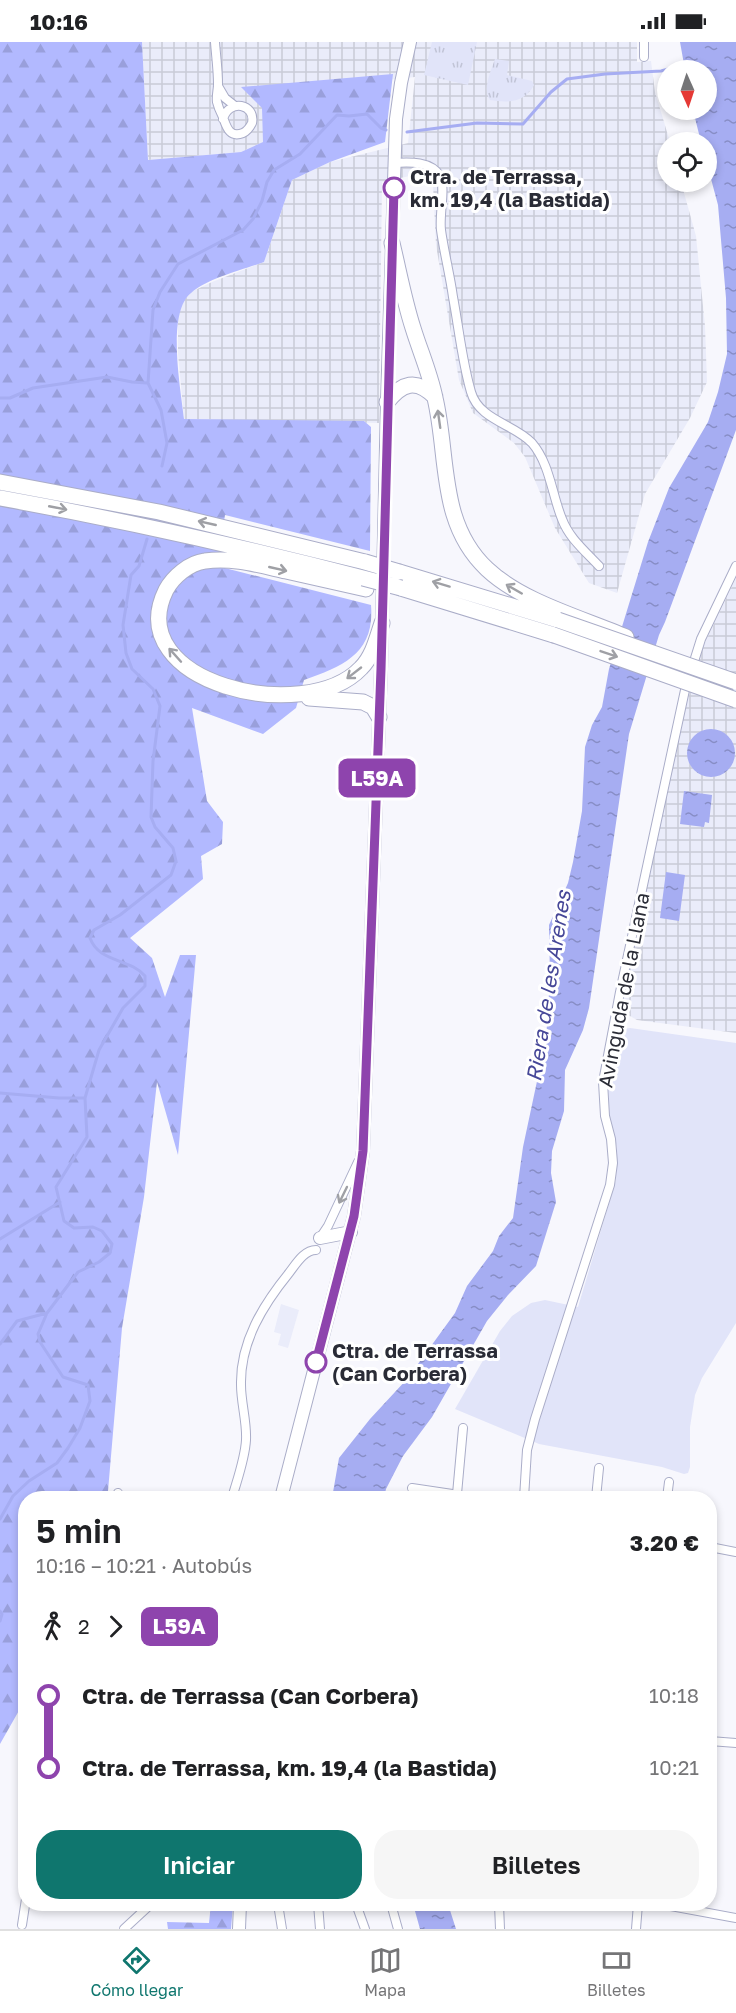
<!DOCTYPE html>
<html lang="es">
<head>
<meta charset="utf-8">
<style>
  body { margin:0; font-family:"Golos Text",sans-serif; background:#f6f6f6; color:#202124; height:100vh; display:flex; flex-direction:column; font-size:22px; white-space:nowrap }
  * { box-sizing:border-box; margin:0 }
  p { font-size:20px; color:#757577 }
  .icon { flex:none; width:33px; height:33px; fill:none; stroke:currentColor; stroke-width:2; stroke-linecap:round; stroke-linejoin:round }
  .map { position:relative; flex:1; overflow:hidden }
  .details { position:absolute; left:18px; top:1449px; width:699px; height:420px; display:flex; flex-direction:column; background:#fff; border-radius:24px; box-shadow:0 3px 9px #0003 }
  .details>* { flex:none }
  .badge { padding:0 12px; border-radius:9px; font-size:21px; line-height:39px }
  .needle { width:39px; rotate:177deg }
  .tools { position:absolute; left:657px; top:18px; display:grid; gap:12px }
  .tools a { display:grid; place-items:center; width:60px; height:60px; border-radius:50%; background:#fff; box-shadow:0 3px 9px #0003; font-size:30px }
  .map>.badge { position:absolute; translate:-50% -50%; box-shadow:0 0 0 3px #fff }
  .legs { display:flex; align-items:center; gap:9px; height:66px; padding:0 18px; font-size:20px }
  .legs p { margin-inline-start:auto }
  .overview { display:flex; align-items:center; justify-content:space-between; height:102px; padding:0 18px }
  h1 { font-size:33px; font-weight:600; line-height:45px }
  .button { display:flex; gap:12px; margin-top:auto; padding:12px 18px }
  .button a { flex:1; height:69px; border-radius:24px; background:#0f766e; color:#fff; font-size:24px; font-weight:600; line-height:69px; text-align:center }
  .button a+a { background:#f6f6f6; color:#202124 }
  ul { padding:0 18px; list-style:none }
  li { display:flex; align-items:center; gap:21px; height:72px; font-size:22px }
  li i { display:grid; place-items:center; width:9px; height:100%; margin:0 8px; background:currentColor }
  li i::after { content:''; width:15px; height:15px; margin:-8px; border:4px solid; border-radius:50%; background:#fff }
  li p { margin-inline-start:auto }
  li:first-child i { background:linear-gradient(#0000 50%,currentColor 0) }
  li:last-child i { background:linear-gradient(currentColor 50%,#0000 0) }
  .status { display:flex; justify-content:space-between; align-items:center; height:42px; padding:0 30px; background:#fff; direction:ltr }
  .status svg { height:16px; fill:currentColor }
  .tabs { display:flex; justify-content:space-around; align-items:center; height:84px; border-top:2px solid #e0e0e0; background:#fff; font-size:16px; color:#757577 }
  .tabs a { display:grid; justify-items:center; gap:3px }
  .tabs .current { color:#0f766e }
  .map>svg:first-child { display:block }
  .built { fill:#eaecfa }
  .industrial { fill:url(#industrial-grid) }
  .grass { fill:url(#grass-tufts) }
  .forest { fill:url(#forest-firs) }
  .park { fill:#e1e4f9 }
  .water { fill:url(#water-ripples) }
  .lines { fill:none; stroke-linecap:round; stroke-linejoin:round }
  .stream { stroke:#a6adf2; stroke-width:3 }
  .minor-casing { stroke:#aaadc8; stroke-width:10 }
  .secondary-casing { stroke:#aaadc8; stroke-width:14 }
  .motorway-casing { stroke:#aaadc8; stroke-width:17 }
  .minor { stroke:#fff; stroke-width:8 }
  .secondary { stroke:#fff; stroke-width:12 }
  .motorway { stroke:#fff; stroke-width:15 }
  .motorway-bridge-casing { stroke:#aaadc8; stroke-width:17; stroke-linecap:butt }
  .motorway-bridge { stroke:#fff; stroke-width:15 }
  .oneway { stroke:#9fa0a5 }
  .line-1-casing { stroke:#fff; stroke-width:14 }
  .line-1 { stroke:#8e44ad; stroke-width:9 }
  .stop-1-dot { fill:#fff; stroke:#8e44ad; stroke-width:3 }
  .labels { text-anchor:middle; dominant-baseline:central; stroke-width:6; stroke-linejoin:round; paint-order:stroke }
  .stop-label { font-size:20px; font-weight:bold; fill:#2a2c36; stroke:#fff; text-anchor:start }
  .street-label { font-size:20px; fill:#2a2c36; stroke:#fff }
  .water-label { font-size:21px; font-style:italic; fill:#464798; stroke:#fff }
</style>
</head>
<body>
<div class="status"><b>10:16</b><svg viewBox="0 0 49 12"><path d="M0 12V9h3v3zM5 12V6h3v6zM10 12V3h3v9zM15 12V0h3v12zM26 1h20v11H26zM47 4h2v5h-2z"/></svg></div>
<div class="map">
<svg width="736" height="1887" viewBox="0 0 736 1887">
  <defs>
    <pattern id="industrial-grid" width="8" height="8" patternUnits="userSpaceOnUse" patternTransform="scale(1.5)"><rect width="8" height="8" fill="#eaecfa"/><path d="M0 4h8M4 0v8" fill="none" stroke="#c9cbd7"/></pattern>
    <pattern id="grass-tufts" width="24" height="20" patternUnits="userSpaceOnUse" patternTransform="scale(1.5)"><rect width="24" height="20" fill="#e1e4f9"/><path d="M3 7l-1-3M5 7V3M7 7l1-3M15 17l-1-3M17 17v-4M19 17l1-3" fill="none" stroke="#c1c4d6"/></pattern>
    <pattern id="forest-firs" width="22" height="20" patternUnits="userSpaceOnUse" patternTransform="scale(1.5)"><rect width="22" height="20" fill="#b2b9ff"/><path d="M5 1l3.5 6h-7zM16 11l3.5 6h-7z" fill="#999fdb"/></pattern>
    <pattern id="water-ripples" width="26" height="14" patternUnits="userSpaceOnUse" patternTransform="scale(1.5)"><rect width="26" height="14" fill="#a6adf2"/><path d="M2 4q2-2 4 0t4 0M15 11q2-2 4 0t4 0" fill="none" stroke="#878dc5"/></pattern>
  </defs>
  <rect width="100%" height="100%" fill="#f7f7fd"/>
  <!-- built -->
  <path class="built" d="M281 1262 299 1268 288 1306 278 1303 281 1292 274 1290Z"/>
  <!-- industrial -->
  <path class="industrial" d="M142 0H637V20L651 19 655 50 670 100H668V140H681L696 194 705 284 707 340 690 376 645 452 617 551 589 541 555 486 525 415 514 401 473 371 459 338 436 203 433 142 419 132 382 140 379 381 184 377 178 312V277L181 262 191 250 212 240 264 220 292 138 330 120 408 101 415 35 265 51 263 100 241 110 148 118Z
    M736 536V991L637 978 623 970 622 964 679 690 701 609Z"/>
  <!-- grass -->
  <path class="grass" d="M432 0H477L468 43 424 33Z
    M495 17 509 19 507 33 532 39 534 43C525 61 507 61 490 58 482 47 491 29 495 17Z"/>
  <!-- forest -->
  <path class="forest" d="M0 0H142L148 118 241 110 263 100 262 66 241 45 393 32 385 100 330 120 292 138 264 220C243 228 208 236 191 251 166 271 181 348 184 377L364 379 371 385 370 509 225 473 217 524 371 563C375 611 344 624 304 638L296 666 263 692 192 666 207 759 223 780 222 802 201 814 203 837 130 896 152 916 165 955 180 913H196L178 1113 157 1040 144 1155 122 1286 108 1449 106 1456H26L25 1658 0 1702Z
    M211 1862H233L231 1887H168L167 1880 209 1881Z"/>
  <!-- park -->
  <path class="park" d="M630 986 736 1001V1281L702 1336 695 1353 690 1385V1425L688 1431 684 1432 662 1425 539 1402 455 1367 500 1289 512 1274 531 1261 545 1258 578 1265 616 1138 617 1106 609 1071 608 1043 616 997 624 987Z"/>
  <!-- water -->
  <path class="water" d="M680 0H736V388L665 580 659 593 629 692 589 966 583 988 565 1028 564 1069 552 1109 551 1131 556 1160 536 1224 508 1253 487 1279 432 1375 403 1414 386 1447 384 1456H332L339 1416 370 1377 407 1337 455 1271 467 1244 493 1209 499 1194 513 1176 523 1105 546 997 550 936 549 883 568 841 573 820 582 769 585 705 592 683 602 665 609 627 648 500 669 446 708 380 718 350 727 312 726 256 718 163 707 122 706 100H701L693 68H706V28H685Z
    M687 711a24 24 0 1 1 48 0a24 24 0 1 1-48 0Z
    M684 749 712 753 709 781 705 780 704 785 680 782Z
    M666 830 685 833 679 879 660 876Z
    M413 1862H448L456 1887H420Z"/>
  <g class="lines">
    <!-- stream -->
    <path class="stream" d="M407 90 477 81 523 82 551 50 567 37 605 32 661 29 687 22
      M0 356H10L33 346 107 335 132 340 147 341
      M162 424 167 401 161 368 148 341 153 268 160 250 178 222 243 188 253 177 262 159 267 140 274 128 300 112 337 73 349 74 367 72 381 86 386 88
      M0 1051 59 1056H85
      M0 1197 60 1160
      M0 1302 17 1279 47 1271
      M0 1477 13 1454 29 1439 57 1421 68 1406 80 1386 90 1359 88 1343 63 1335 40 1300 38 1292 47 1271 78 1230 99 1220 110 1211 112 1202 102 1189 93 1185 74 1186 64 1179 56 1145 87 1095 85 1056 99 1008 123 966 145 944V934C130 916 99 921 90 896L94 888 120 873 171 833 176 819 173 806 155 785 151 775 153 719 160 664 153 647 132 627 126 611 123 583 131 533 139 524 147 497
      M0 1569 2 1572 0 1579"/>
    <!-- minor casing -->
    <g class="minor-casing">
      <path id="minor" d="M215 0C216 14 218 28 218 42 218 48 216 54 217 60 218 64 220 69 222 73 226 82 228 97 243 91 247 89 250 85 252 81 256 62 229 56 223 77
        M644 15V0
        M218 44 225 56 235 64
        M394 121C410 120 431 119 440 134 446 145 439 173 441 188 444 210 450 233 453 255 459 287 462 319 471 350 479 378 514 382 532 401 550 422 552 453 562 477 569 496 585 509 599 524
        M320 1196 328 1184 358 1120
        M412 1446 479 1456
        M457 1452 463 1386
        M117 1456 118 1451
        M232 1456C237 1438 245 1417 246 1398 247 1380 241 1361 241 1343 240 1300 263 1263 289 1231 296 1222 304 1208 316 1208
        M524 1456 527 1408 535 1377 610 1143 613 1121 611 1097 605 1074 603 1040 620 950 685 648 701 597 736 524
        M596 1456 599 1426
        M667 1456 669 1440
        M710 1505 736 1510
        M710 1699 736 1701
        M278 1862 282 1887
        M318 1862 320 1887
        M356 1862 365 1887
        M391 1862 398 1887
        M499 1862 500 1887
        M660 1862 736 1876
        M22 1883 26 1857
        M124 1887 151 1862
        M636 1887 638 1862"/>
    </g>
    <!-- secondary casing -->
    <g class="secondary-casing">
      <path id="secondary" d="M320 1196 351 1190
        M281 1456 354 1174 363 1109 381 627 387 360 396 77 401 41 410 0
        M239 1887 240 1862"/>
    </g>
    <!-- motorway casing -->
    <g class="motorway-casing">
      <path id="motorway" d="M392 201C399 230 404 258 413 286 420 309 430 331 435 356 449 415 438 481 487 527 522 560 582 576 626 595
        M387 360C402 341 416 336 435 355
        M0 440 159 470 365 520
        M0 456C122 478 243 505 363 536
        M399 530 558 578
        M401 546 554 593
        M366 547C339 541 312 535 286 529 259 523 232 515 205 519 189 521 173 535 166 548 120 641 305 685 361 626 373 614 377 596 382 581
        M309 656 363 660 373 665 379 675"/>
    </g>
    <!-- minor -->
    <use href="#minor" class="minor"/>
    <!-- secondary -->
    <use href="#secondary" class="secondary"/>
    <!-- motorway -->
    <use href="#motorway" class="motorway"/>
    <!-- motorway-bridge casing -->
    <g class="motorway-bridge-casing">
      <path id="motorway-bridge" d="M365 520 399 530
        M363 536 401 546
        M558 578 736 640
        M554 593 736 658"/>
    </g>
    <!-- motorway-bridge -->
    <use href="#motorway-bridge" class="motorway-bridge"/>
  </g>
  <!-- one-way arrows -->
  <defs><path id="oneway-shaft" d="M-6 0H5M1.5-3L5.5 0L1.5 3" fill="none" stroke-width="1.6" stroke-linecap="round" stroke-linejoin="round" transform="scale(1.5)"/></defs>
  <g class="oneway">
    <use href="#oneway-shaft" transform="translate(439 377) rotate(-98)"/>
    <use href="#oneway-shaft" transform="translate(58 466) rotate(11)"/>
    <use href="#oneway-shaft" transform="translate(207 481) rotate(-167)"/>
    <use href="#oneway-shaft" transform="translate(278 527) rotate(13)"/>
    <use href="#oneway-shaft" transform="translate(441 542) rotate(-163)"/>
    <use href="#oneway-shaft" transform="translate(514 547) rotate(-150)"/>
    <use href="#oneway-shaft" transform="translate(609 612) rotate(19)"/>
    <use href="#oneway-shaft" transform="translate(175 613) rotate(-132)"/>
    <use href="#oneway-shaft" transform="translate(354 631) rotate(142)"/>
    <use href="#oneway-shaft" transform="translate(343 1153) rotate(116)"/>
  </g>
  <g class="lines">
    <!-- line-1 casing -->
    <g class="line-1-casing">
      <path id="line-1" d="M316 1320 354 1174 363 1109 381 627 394 146"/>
    </g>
    <!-- line-1 -->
    <use href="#line-1" class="line-1"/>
  </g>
  <!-- markers -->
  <g class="stop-1-dot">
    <circle cx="394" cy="146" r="10"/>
    <circle cx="316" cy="1320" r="10"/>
  </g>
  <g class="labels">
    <!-- stop labels -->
    <g class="stop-label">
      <text x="410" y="134">Ctra. de Terrassa,<tspan x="410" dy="23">km. 19,4 (la Bastida)</tspan></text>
      <text x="332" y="1308">Ctra. de Terrassa<tspan x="332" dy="23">(Can Corbera)</tspan></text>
    </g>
    <!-- street labels -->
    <g class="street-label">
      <text transform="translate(623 948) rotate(-79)">Avinguda de la Llana</text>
    </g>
    <!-- water labels -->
    <g class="water-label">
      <text transform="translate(548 944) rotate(-81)">Riera de les Arenes</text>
    </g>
  </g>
</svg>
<div class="tools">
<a><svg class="needle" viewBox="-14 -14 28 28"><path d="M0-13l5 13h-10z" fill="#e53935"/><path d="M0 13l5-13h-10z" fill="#757577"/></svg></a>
<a><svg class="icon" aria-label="locate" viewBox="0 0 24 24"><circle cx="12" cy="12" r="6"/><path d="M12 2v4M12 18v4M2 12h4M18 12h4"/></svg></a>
</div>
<b class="badge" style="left:377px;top:736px;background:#8e44ad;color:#fff">L59A</b>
<section class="details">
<div class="overview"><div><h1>5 min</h1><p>10:16 – 10:21 · Autobús</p></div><b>3.20 €</b></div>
<div class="legs"><svg class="icon" aria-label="walk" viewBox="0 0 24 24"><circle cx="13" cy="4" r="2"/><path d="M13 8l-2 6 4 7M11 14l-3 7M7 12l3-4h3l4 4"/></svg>2<svg class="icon" aria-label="forward" viewBox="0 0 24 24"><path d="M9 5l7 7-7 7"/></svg><b class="badge" style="background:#8e44ad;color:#fff">L59A</b></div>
<ul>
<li><i style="color:#8e44ad"></i><b>Ctra. de Terrassa (Can Corbera)</b><p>10:18</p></li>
<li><i style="color:#8e44ad"></i><b>Ctra. de Terrassa, km. 19,4 (la Bastida)</b><p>10:21</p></li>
</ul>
<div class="button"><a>Iniciar</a><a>Billetes</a></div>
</section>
</div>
<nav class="tabs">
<a class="current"><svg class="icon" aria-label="directions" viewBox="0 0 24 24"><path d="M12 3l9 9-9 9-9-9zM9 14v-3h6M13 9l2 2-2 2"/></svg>Cómo llegar</a>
<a><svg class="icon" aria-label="map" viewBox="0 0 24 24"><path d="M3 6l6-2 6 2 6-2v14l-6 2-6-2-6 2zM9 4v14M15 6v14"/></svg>Mapa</a>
<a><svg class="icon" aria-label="tickets" viewBox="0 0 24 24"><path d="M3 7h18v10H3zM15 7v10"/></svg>Billetes</a>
</nav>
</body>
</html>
